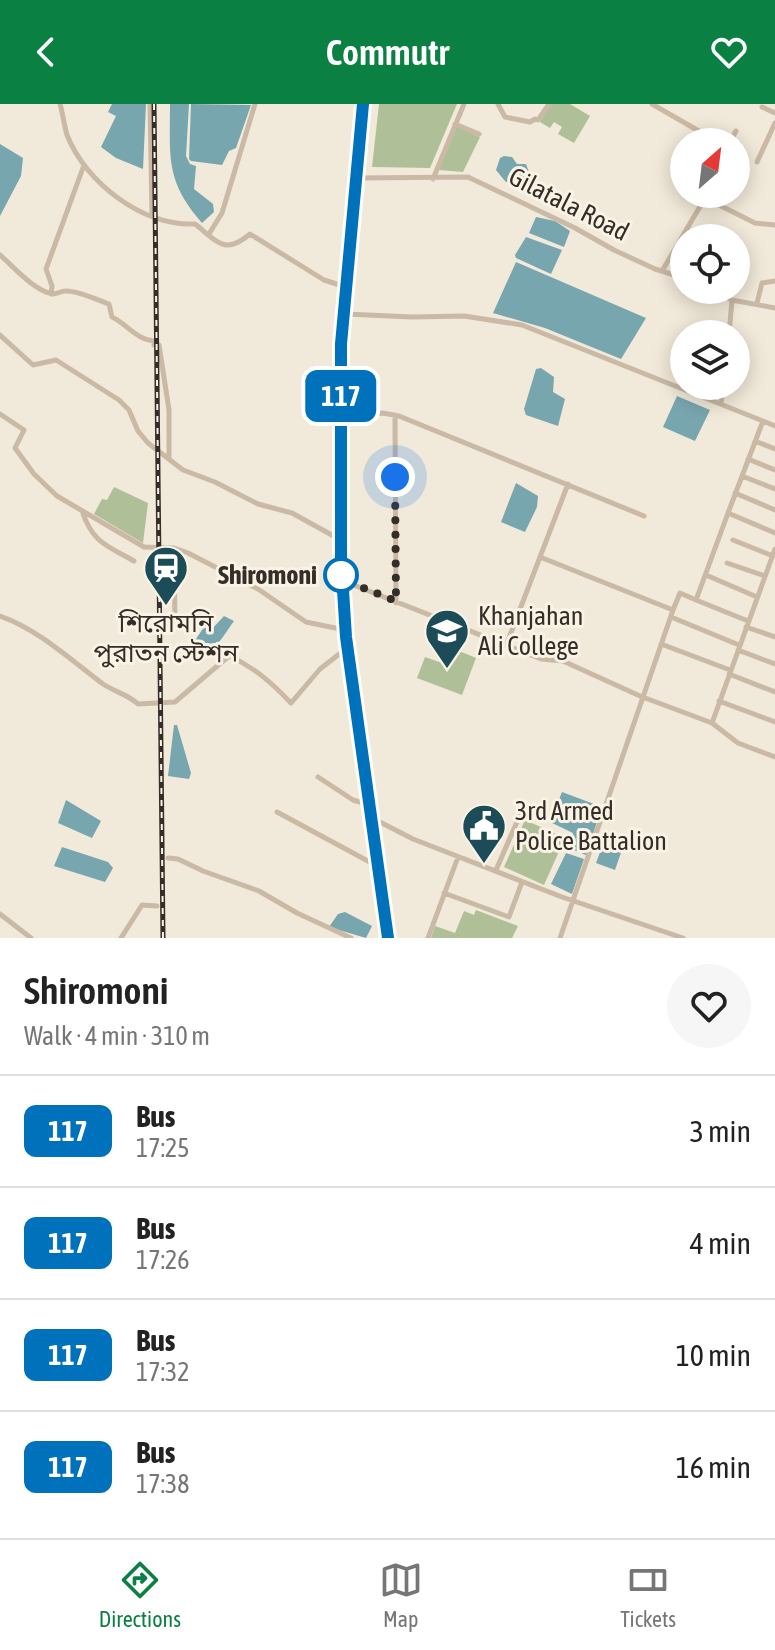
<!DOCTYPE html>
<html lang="en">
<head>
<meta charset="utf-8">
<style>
  body { margin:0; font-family:"Asap Condensed","Noto Sans Bengali",sans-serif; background:#f6f6f6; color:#222; height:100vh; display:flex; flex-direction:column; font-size:30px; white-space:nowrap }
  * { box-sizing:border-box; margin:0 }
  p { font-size:26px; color:#767676 }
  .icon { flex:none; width:44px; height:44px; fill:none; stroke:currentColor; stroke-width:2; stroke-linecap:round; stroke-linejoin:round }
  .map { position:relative; height:834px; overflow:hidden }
  .side { display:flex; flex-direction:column; background:#fff; flex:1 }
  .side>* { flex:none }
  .badge { padding:0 16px; border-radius:12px; font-size:28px; line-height:52px }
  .needle { width:52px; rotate:28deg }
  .controls { position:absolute; left:670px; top:24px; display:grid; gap:16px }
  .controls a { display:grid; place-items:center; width:80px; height:80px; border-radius:50%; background:#fff; box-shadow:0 4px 20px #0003; font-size:40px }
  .you { position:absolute; width:40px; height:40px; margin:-20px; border:6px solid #fff; border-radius:50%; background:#1a73e8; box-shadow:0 0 0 12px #1a73e833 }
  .map>.badge { position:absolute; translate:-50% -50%; box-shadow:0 0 0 4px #fff }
  .round { display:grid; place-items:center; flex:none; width:84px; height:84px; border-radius:42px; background:#f6f6f6 }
  .overview { display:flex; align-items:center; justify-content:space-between; height:136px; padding:0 24px }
  h1 { font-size:38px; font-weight:600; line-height:60px }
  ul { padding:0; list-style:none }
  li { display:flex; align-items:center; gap:24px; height:112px; padding:0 24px; border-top:2px solid #e0e0e0 }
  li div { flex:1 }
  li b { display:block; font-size:30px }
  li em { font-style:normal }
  li .badge { min-width:88px; font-weight:700; text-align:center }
  header { display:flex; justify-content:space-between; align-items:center; height:104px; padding:0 24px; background:#0b8043; color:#fff; font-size:36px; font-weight:600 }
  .menu { display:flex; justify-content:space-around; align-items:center; height:112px; border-top:2px solid #e0e0e0; background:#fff; font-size:22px; color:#767676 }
  .menu a { display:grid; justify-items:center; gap:4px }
  .menu .on { color:#0b8043 }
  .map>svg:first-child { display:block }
  .green { fill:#afc099 }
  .water { fill:#78a6af }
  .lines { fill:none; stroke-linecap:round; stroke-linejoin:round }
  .minor { stroke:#cabaa5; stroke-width:5 }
  .highway { stroke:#56483e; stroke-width:10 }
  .rail-casing { stroke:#352d27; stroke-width:5 }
  .rail { stroke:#f9f3e6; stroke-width:2; stroke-dasharray:6; stroke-linecap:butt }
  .line-casing { stroke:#fff; stroke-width:18 }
  .line { stroke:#0072bc; stroke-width:12 }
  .walk { stroke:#352d27; stroke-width:8; stroke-dasharray:0 14.4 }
  .stop-dot { fill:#fff; stroke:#0072bc; stroke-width:4 }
  .labels { text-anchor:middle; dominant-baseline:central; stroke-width:6; stroke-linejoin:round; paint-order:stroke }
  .street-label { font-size:26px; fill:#352d27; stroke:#f9f3e6 }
  .stop-label { font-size:26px; font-weight:bold; fill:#352d27; stroke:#f9f3e6; text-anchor:end }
  .poi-label { font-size:26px; fill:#352d27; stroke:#f9f3e6; text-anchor:start }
</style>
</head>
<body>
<header><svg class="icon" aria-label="back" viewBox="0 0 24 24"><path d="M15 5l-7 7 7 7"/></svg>Commutr<svg class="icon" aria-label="heart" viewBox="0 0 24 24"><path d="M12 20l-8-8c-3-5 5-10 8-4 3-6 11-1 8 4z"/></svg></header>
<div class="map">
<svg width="775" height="834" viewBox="0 0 775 834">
  <rect width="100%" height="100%" fill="#f1e9d9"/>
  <!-- green -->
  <path class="green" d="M379 0H457L430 64 372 63Z
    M551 0H570L590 12 574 39 558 30 562 23 554 18 550 24 540 18Z
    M454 21 480 33 463 68 439 66Z
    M114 383 148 399 143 439 94 410 102 395 107 396Z
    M452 544 476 554 462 591 417 574 425 553 445 560Z
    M525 716 565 734 544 781 504 763Z
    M476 806 518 822 512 834H431L435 822 455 829 464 807 474 811Z"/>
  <!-- water -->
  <path class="water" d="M112 0H146L143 65 116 54 101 43 116 12 108 8Z
    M170 0H189L186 52 190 60 196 62 194 85 213 100 214 108 202 119C165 77 170 53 170 0Z
    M191 0 251 1 236 44 229 47 222 61 191 57 189 55Z
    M0 40 23 54 21 72 0 112Z
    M504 52 512 53 517 60H526L529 68 519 86 505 77 496 66 500 54Z
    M536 113 555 117 570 127 564 143 529 129Z
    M526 133 562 146 551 170 516 154 515 151Z
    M516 158 646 214 621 255 545 224 493 209Z
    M541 264 554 273 553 288 565 295 558 322 526 311 524 305 536 265Z
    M677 292 710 306 695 337 663 323Z
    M516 379 538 392 537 403 525 428 501 418Z
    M224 512 234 517C223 532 216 549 196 549L192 541 204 523 211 526Z
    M174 621H177L191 669 189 675 168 672Z
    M562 688 602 703 586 751 569 744 573 729 550 718Z
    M66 696 101 717 92 734 58 719Z
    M608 727 626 734 615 766 596 759Z
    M62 743 108 758 113 764 105 778 54 762Z
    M566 749 584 755 572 790 551 780Z
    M345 808 372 822 366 834 329 823 338 810Z"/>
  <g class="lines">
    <!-- minor -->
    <path class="minor" d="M60 0C63 10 64 21 67 31 86 79 142 122 195 120 217 137 224 152 250 130L324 176 346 183
      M150 0 152 111
      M498 0 505 13 530 18 535 15 538 16 549 0
      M652 0 718 38
      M762 3 775 9
      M455 20 479 30
      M730 38 736 27
      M757 58 775 19
      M357 74 468 73 575 124 614 146 655 165 684 174
      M433 75 464 0
      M696 90 705 94
      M209 130 222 109 255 0
      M0 151C14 163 34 187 53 190 57 190 61 187 65 187 77 186 98 196 109 200L112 213C127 220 135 235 154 237V241H159L169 306V354
      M662 167 705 94 755 119 775 121
      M710 186 732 196 775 204
      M51 190 52 182 46 165 84 61
      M757 199 762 179 775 177
      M345 210 412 213 464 212 522 221 763 317 728 409
      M729 230 732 196
      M0 231 33 261 56 256 119 296 129 306 138 327 148 339 183 366 215 378 258 400 292 409 339 435
      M721 300 723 282
      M0 310 24 326 15 344 34 370 57 392 144 443 174 444 188 449 258 485 306 518 345 526
      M341 310 383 309 399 312 644 412
      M395 311 396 499
      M763 317 775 322
      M755 337 775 345
      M748 355 775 366
      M742 372 775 385
      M735 389 775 406
      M82 407C93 439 106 441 134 457
      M733 436 773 452
      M174 444 175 521
      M540 453 673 506 680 489 696 496 728 409 775 429
      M727 459 765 472
      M706 471 757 493
      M341 476 541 555 563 557 640 592 712 619 738 639 775 653
      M696 496 748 517
      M0 512C38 525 72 557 103 580 115 588 127 590 138 600L175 598 229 552C254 563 272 579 291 599L320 565 347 544
      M671 513 739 541
      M746 523 775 533
      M507 539 568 380
      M661 540 730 566
      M738 546 775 560
      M729 570 775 588
      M719 597 775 618
      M712 619 775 445
      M318 673 353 696 370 701
      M277 708 379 763
      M374 715 413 735 562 793 683 834
      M168 754 178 755 203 767 259 787 297 809 351 834
      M496 766 524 702
      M444 789 509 813 522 778
      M0 810 31 834
      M121 834 142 801 157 802
      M428 834 458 753
      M560 834 673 506"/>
    <!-- highway -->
    <path class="highway" d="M363 0 341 240 340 436 346 533 388 834"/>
    <!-- rail casing -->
    <g class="rail-casing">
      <path id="rail" d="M154 0 163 834"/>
    </g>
    <!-- rail -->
    <use href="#rail" class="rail"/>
  </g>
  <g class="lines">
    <!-- line casing -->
    <g class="line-casing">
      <path id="line" d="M363 0 341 240V455L346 533 388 834"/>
    </g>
    <!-- line -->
    <use href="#line" class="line"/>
    <!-- walk -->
    <path class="walk" d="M341 471V475L396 497 395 373"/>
  </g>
  <!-- icons -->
  <defs>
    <g id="station-pin" transform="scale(2.3)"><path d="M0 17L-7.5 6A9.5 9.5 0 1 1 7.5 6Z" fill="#1c4c57" stroke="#f9f3e6"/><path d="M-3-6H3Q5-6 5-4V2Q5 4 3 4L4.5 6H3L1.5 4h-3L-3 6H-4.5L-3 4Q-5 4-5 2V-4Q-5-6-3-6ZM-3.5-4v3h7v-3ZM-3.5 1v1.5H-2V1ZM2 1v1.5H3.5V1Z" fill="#fff"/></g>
    <g id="university-pin" transform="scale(2.3)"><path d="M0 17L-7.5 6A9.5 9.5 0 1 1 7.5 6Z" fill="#1c4c57" stroke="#f9f3e6"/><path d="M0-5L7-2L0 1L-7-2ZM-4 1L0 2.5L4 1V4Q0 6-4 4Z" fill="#fff"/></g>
    <g id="civic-pin" transform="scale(2.3)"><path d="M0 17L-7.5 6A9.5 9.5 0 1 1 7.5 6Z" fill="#1c4c57" stroke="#f9f3e6"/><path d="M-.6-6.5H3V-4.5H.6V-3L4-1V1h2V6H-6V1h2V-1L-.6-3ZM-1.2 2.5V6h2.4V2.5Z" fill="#fff"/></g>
  </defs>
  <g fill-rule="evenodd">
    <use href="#station-pin" x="166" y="464"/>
    <use href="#university-pin" x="447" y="527"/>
    <use href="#civic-pin" x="484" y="722"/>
  </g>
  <!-- markers -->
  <circle class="stop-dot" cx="341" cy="471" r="16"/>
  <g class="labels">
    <!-- street labels -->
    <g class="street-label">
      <text transform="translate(569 100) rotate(27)">Gilatala Road</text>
    </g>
    <!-- stop labels -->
    <g class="stop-label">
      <text x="317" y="471">Shiromoni</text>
    </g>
    <!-- poi labels -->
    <g class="poi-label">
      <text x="478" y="512">Khanjahan<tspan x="478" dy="30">Ali College</tspan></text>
      <text x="166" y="519" text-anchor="middle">শিরোমনি<tspan x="166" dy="30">পুরাতন স্টেশন</tspan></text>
      <text x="515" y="707">3rd Armed<tspan x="515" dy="30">Police Battalion</tspan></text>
    </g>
  </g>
</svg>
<div class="controls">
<a><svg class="needle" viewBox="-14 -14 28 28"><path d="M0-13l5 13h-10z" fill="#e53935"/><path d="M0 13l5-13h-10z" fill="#767676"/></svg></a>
<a><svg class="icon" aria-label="locate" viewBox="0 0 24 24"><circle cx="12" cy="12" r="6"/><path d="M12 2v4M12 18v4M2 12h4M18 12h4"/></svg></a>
<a><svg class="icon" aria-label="layers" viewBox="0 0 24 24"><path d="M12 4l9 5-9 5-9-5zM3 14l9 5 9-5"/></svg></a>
</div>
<div class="you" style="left:395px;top:373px"></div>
<b class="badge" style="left:341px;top:292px;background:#0072bc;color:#fff">117</b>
</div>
<section class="side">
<div class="overview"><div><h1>Shiromoni</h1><p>Walk · 4 min · 310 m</p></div><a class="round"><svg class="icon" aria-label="heart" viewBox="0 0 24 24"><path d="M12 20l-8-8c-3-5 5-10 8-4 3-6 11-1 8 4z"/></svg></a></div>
<ul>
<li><span class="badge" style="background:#0072bc;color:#fff">117</span><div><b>Bus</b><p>17:25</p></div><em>3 min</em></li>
<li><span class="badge" style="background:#0072bc;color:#fff">117</span><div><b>Bus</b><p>17:26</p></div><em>4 min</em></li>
<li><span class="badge" style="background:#0072bc;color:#fff">117</span><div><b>Bus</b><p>17:32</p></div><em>10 min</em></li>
<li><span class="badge" style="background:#0072bc;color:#fff">117</span><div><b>Bus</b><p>17:38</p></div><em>16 min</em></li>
</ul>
</section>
<nav class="menu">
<a class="on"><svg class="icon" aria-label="directions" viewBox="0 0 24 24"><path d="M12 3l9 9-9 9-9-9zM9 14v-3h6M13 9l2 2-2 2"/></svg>Directions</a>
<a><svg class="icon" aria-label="map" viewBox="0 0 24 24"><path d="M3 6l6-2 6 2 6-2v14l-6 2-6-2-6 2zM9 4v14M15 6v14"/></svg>Map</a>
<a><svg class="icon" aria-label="tickets" viewBox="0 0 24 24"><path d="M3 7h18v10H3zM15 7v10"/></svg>Tickets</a>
</nav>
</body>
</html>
